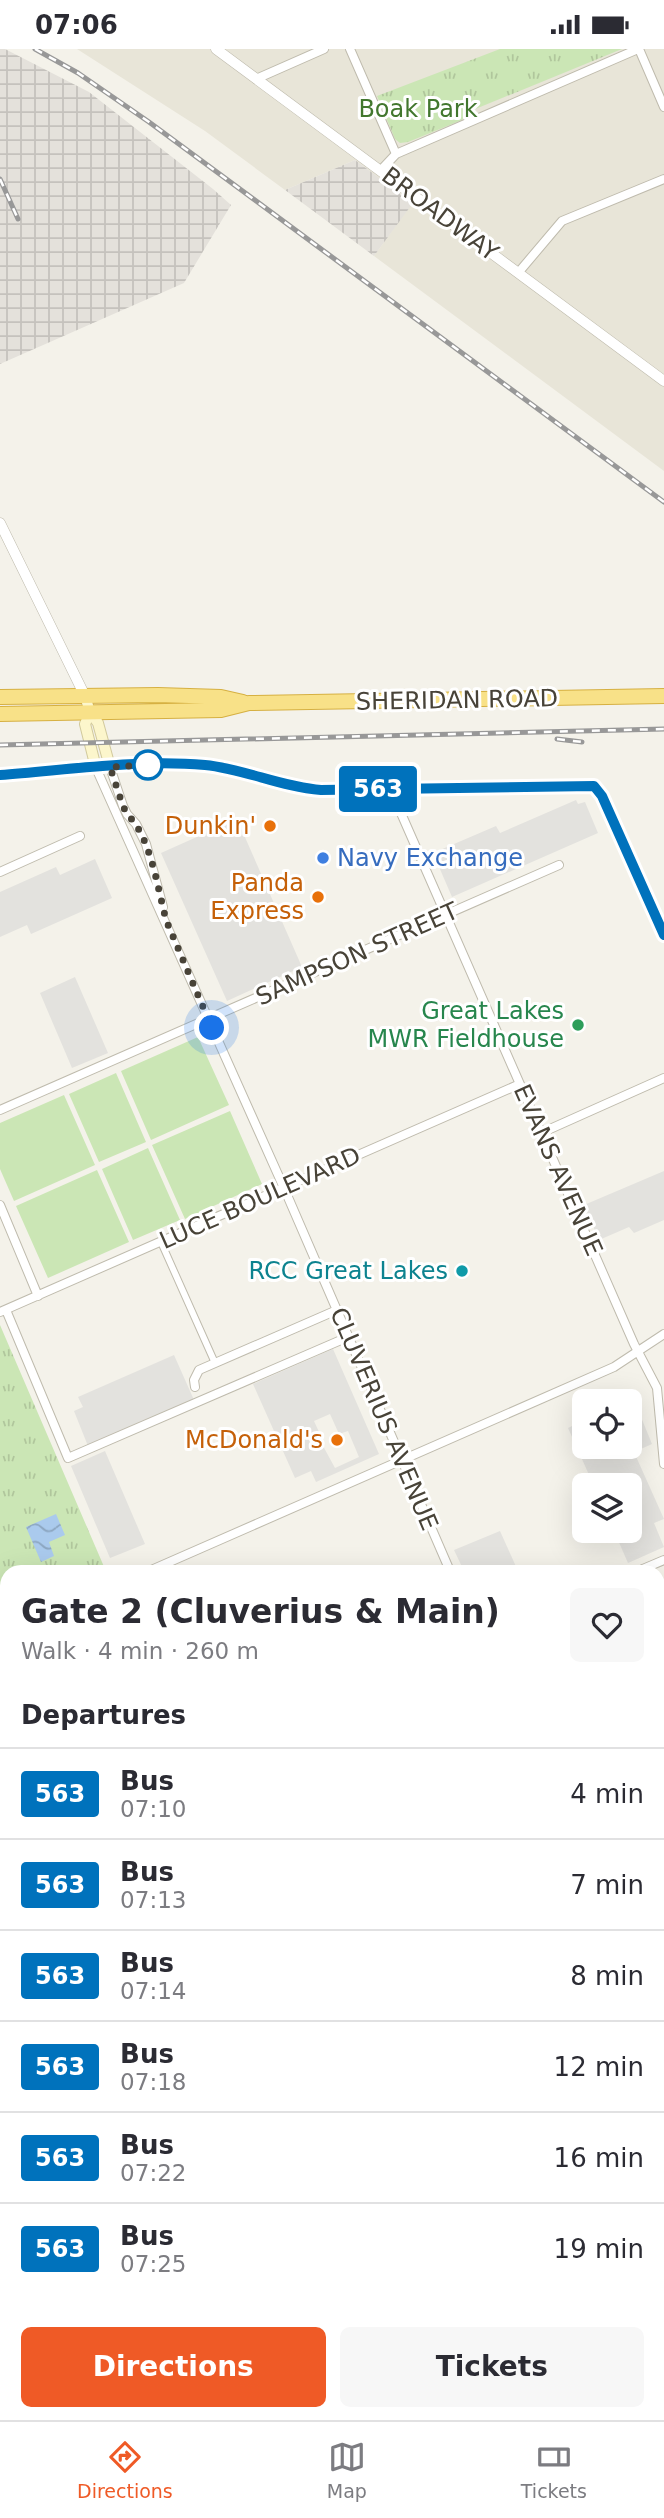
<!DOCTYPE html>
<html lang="en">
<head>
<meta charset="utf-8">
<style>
  body { margin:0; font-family:"DejaVu Sans",sans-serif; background:#f7f7f7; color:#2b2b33; height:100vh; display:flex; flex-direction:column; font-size:26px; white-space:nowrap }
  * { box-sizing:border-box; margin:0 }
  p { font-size:23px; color:#7c7c81 }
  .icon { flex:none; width:38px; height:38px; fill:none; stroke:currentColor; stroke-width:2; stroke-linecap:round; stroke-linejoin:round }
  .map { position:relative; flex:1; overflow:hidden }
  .drawer { position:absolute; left:0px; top:1516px; width:665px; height:856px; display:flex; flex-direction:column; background:#fff; border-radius:21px 21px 0 0; box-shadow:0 7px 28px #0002 }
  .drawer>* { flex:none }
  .badge { padding:0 14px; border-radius:5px; font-size:24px; line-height:46px }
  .fabs { position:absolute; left:572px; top:1340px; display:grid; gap:14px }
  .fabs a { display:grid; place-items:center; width:70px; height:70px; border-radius:10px; background:#fff; box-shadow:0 7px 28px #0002; font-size:35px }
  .you { position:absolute; width:35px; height:35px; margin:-18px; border:5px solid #fff; border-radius:50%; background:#1a73e8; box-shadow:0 0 0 10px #1a73e833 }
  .map>.badge { position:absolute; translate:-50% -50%; box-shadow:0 0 0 4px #fff }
  h2 { padding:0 21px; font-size:26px; line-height:63px }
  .round { display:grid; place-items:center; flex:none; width:74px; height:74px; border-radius:10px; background:#f7f7f7 }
  .head { display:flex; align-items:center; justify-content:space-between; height:119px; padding:0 21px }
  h1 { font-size:33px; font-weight:800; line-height:52px }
  .primary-button { display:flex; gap:14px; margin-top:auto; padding:14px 21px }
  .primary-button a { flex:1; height:80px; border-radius:10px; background:#ef5a26; color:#fff; font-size:28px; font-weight:800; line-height:80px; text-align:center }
  .primary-button a+a { background:#f7f7f7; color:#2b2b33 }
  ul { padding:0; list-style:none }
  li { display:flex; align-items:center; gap:21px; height:91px; padding:0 21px; border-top:2px solid #e1e1e2 }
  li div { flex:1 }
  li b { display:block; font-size:26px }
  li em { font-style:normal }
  li .badge { min-width:77px; font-weight:700; text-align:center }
  .status { display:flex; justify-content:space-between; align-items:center; height:49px; padding:0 35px; background:#fff; direction:ltr }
  .status svg { height:19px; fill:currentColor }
  .dock { display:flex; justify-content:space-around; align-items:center; height:98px; border-top:2px solid #e1e1e2; background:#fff; font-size:19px; color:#7c7c81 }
  .dock a { display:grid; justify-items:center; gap:4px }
  .dock .on { color:#ef5a26 }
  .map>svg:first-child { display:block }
  .residential { fill:#e8e5d8 }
  .industrial { fill:url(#industrial-grid) }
  .grass { fill:#cbe6b5 }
  .forest { fill:url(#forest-firs) }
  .sand { fill:url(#sand-dots) }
  .park { fill:url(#park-tufts) }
  .parking { fill:#e3e2de; fill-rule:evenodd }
  .water { fill:url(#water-waves) }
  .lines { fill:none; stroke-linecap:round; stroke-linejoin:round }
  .pedestrian-casing { stroke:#bfbbad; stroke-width:8 }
  .minor-casing { stroke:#bfbbad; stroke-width:10 }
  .tertiary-casing { stroke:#bfbbad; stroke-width:11 }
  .secondary-casing { stroke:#d1c99c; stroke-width:12 }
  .trunk-casing { stroke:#d6b042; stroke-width:16 }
  .pedestrian { stroke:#fff; stroke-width:6 }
  .minor { stroke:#fff; stroke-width:8 }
  .tertiary { stroke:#fff; stroke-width:10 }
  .secondary { stroke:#fcf6cc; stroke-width:10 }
  .trunk { stroke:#f8e188; stroke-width:14 }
  .rail-casing { stroke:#989898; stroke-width:5 }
  .rail { stroke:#fff; stroke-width:2.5; stroke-dasharray:8; stroke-linecap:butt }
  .line-casing { stroke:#fff; stroke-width:16 }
  .line { stroke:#0072bc; stroke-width:10 }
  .walk { stroke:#484338; stroke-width:7; stroke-dasharray:0 12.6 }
  .stop-dot { fill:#fff; stroke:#0072bc; stroke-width:3.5 }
  .food-dot { fill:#e8710a; stroke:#fff; stroke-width:2.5 }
  .shop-dot { fill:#3f7fe0; stroke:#fff; stroke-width:2.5 }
  .leisure-dot { fill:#2e9e5b; stroke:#fff; stroke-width:2.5 }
  .culture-dot { fill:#0f9aa8; stroke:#fff; stroke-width:2.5 }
  .labels { text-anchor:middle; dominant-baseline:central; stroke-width:6; stroke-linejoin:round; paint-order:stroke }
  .park-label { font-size:24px; fill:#42772e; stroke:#fff }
  .street-label { font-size:24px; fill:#484338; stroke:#fff }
  .food-label { font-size:24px; fill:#c56008; stroke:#fff; text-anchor:end }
  .shop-label { font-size:24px; fill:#366cbe; stroke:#fff; text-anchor:start }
  .leisure-label { font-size:24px; fill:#27864d; stroke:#fff; text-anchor:end }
  .culture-label { font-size:24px; fill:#0d838f; stroke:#fff; text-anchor:end }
</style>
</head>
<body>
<div class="status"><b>07:06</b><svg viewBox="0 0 49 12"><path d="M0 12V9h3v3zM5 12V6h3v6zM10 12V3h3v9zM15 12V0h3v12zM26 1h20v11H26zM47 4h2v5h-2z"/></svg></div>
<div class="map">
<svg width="664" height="2371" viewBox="0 0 664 2371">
  <defs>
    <pattern id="industrial-grid" width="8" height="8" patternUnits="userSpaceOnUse" patternTransform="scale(1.75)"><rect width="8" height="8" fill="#e4e1db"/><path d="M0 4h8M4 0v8" fill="none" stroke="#c5c2bd"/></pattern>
    <pattern id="forest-firs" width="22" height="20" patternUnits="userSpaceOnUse" patternTransform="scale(1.75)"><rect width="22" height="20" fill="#cbe6b5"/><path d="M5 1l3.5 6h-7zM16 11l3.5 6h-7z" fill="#b0c69c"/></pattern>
    <pattern id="sand-dots" width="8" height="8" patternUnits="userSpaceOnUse" patternTransform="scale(1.75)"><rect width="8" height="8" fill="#f6f1c8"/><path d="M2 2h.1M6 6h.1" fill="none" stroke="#d4d0ad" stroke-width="1.8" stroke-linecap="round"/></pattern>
    <pattern id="park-tufts" width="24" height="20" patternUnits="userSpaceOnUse" patternTransform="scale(1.75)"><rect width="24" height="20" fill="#cbe6b5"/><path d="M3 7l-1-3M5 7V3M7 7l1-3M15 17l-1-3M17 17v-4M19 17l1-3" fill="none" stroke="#b0c69c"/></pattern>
    <pattern id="water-waves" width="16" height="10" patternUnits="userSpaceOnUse" patternTransform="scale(1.75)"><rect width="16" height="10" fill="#aacaed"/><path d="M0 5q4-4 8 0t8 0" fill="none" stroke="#8ca6c1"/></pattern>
  </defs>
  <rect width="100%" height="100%" fill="#f4f2ea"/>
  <!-- residential -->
  <path class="residential" d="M77 0H664V422L374 207 412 154 355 111 285 141 205 82Z
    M664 1659V1736L658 1739V1661Z"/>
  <!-- industrial -->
  <path class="industrial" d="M0 0H5L89 43 213 140 231 156 184 234 0 315Z
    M355 111 413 154 374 207 285 141Z"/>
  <!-- grass -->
  <path class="grass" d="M198 988 229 1056 151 1091 121 1022Z
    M116 1024 146 1093 99 1113 69 1045Z
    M64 1046 95 1116 14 1152 0 1120V1074Z
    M230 1062 262 1135 185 1170 152 1096Z
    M148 1099 180 1171 133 1191 102 1120Z
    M97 1121 129 1193 48 1229 16 1157Z"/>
  <!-- forest -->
  <path class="forest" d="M7 1858V1922L0 1924V1859Z"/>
  <!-- sand -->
  <path class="sand" d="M7 1978V2161L0 2167V1986Z"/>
  <!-- park -->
  <path class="park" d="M500 0H622L468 63 462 71 408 93 400 94 395 90 377 47Z
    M0 1276 105 1520 99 1522H7V1562L0 1565Z"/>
  <!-- parking -->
  <path class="parking" d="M576 751 578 755 585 753 598 784 452 848 433 804 496 777 500 784Z
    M237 770 302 918 227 952 161 804Z
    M95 810 112 849 31 885 27 876 0 888V843L56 818 60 826Z
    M75 928 108 1004 72 1019 40 944Z
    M664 1122V1171L634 1184 629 1178 599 1191 584 1156Z
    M333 1300 379 1405 316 1433 311 1422 295 1429 253 1335ZM330 1365 339 1385 348 1382 359 1408 335 1419 323 1397 325 1396 314 1372Z
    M174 1306 194 1351 88 1397 74 1362 83 1358 78 1348Z
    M641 1368 652 1395 634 1403 664 1470 654 1474 664 1498 628 1514 614 1482H630V1437H594L568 1379 584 1371V1398H630V1373Z
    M105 1402 145 1495 110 1509 71 1417Z
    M500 1482 518 1522H464L454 1501Z"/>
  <!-- water -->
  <path class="water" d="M56 1465 65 1486 49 1493 54 1507 41 1513 26 1478Z
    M664 1772V2371H0V2045L7 2038V2364H658V1774Z"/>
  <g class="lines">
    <!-- pedestrian casing -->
    <g class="pedestrian-casing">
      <path id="pedestrian" d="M161 1193 215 1314
        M0 1679 7 1676"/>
    </g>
    <!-- minor casing -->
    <g class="minor-casing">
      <path id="minor" d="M350 0 396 105
        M639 0 664 58
        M256 30 324 0
        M381 121 396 105 638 0
        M518 224 562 172 664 130
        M96 719 284 1139 450 1522
        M397 755 634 1295 657 1339 664 1415
        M0 823 80 787
        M163 858 146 795 136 775 127 765 123 757 110 718C144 716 181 711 214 717 250 724 284 738 321 741L594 737 602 747 664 886
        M0 1061 559 816
        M541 1084 664 1029
        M0 1156 38 1247
        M6 1261 68 1409 348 1288
        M0 1263 520 1035
        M195 1338 194 1331 199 1321 337 1261
        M149 1522 614 1318 664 1285
        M638 1522 664 1511
        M0 1588 7 1585
        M658 1622 664 1619
        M0 1807 7 1803
        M0 1968 7 1965"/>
    </g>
    <!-- tertiary casing -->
    <g class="tertiary-casing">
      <path id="tertiary" d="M216 0 664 332
        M0 474 85 647"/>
    </g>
    <!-- secondary casing -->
    <g class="secondary-casing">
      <path id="secondary" d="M90 663 85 675 96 719
        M0 726 110 718 98 674 90 663 85 647"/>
    </g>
    <!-- trunk casing -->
    <g class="trunk-casing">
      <path id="trunk" d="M0 648 158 646 221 648 243 653
        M0 665 221 661 249 654 664 647"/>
    </g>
    <!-- pedestrian -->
    <use href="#pedestrian" class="pedestrian"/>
    <!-- minor -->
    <use href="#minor" class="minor"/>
    <!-- tertiary -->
    <use href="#tertiary" class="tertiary"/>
    <!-- secondary -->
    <use href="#secondary" class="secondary"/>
    <!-- trunk -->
    <use href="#trunk" class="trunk"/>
    <!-- rail casing -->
    <g class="rail-casing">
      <path id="rail" d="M35 0 78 24 149 73 664 453
        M0 130 18 170
        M557 690 582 693
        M0 696 664 680"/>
    </g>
    <!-- rail -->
    <use href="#rail" class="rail"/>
  </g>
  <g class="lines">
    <!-- line casing -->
    <g class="line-casing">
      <path id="line" d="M0 726C67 721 138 710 205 716 245 720 281 738 321 741L594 737 602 747 664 886"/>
    </g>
    <!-- line -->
    <use href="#line" class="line"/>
    <!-- walk -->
    <path class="walk" d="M148 716H151L110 718 123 757 127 765 136 775 146 795 154 820 166 871 212 979"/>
  </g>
  <!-- markers -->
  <circle class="stop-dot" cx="148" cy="716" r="14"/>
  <g class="food-dot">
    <circle cx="270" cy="777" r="7"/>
    <circle cx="318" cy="848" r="7"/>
    <circle cx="337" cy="1391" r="7"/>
  </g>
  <circle class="shop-dot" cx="323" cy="809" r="7"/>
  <circle class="leisure-dot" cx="578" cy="976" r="7"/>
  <circle class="culture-dot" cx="462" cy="1222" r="7"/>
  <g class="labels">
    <!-- park labels -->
    <g class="park-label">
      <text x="418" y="60">Boak Park</text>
    </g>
    <!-- street labels -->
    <g class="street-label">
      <text transform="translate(440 165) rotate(37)">BROADWAY</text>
      <text transform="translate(457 651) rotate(-1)">SHERIDAN ROAD</text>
      <text transform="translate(357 905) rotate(-24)">SAMPSON STREET</text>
      <text transform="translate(558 1121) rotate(66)">EVANS AVENUE</text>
      <text transform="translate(260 1149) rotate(-24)">LUCE BOULEVARD</text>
      <text transform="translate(384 1370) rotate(67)">CLUVERIUS AVENUE</text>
    </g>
    <!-- food labels -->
    <g class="food-label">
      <text x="256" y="777">Dunkin'</text>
      <text x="304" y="834">Panda<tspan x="304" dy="28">Express</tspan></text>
      <text x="323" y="1391">McDonald's</text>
    </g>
    <!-- shop labels -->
    <g class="shop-label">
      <text x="337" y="809">Navy Exchange</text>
    </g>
    <!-- leisure labels -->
    <g class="leisure-label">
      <text x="564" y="962">Great Lakes<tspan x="564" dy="28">MWR Fieldhouse</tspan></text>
    </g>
    <!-- culture labels -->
    <g class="culture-label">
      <text x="448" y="1222">RCC Great Lakes</text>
    </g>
  </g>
</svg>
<div class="fabs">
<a><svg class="icon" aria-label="locate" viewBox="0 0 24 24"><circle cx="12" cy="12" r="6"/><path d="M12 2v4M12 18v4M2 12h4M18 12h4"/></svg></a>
<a><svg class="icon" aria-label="layers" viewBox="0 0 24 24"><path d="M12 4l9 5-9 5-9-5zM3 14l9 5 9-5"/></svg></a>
</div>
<div class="you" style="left:212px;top:979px"></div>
<b class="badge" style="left:378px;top:740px;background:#0072bc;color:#fff">563</b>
<section class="drawer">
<div class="head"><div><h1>Gate 2 (Cluverius &amp; Main)</h1><p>Walk · 4 min · 260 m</p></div><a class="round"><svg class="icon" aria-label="heart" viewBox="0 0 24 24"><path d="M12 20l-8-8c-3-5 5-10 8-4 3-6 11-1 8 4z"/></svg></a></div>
<h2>Departures</h2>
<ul>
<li><span class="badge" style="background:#0072bc;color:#fff">563</span><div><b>Bus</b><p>07:10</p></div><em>4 min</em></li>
<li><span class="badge" style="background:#0072bc;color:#fff">563</span><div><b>Bus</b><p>07:13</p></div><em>7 min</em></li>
<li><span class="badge" style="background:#0072bc;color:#fff">563</span><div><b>Bus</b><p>07:14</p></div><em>8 min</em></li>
<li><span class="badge" style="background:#0072bc;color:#fff">563</span><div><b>Bus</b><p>07:18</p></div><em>12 min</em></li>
<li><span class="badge" style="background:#0072bc;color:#fff">563</span><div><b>Bus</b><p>07:22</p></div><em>16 min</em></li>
<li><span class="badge" style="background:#0072bc;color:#fff">563</span><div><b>Bus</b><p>07:25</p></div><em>19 min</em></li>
</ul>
<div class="primary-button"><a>Directions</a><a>Tickets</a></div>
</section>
</div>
<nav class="dock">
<a class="on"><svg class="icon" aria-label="directions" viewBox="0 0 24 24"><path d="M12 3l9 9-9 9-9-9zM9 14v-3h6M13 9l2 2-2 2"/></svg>Directions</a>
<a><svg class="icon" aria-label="map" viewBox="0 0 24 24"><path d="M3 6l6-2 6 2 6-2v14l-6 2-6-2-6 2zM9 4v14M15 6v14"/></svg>Map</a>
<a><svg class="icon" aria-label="tickets" viewBox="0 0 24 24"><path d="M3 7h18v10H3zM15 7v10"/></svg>Tickets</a>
</nav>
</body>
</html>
